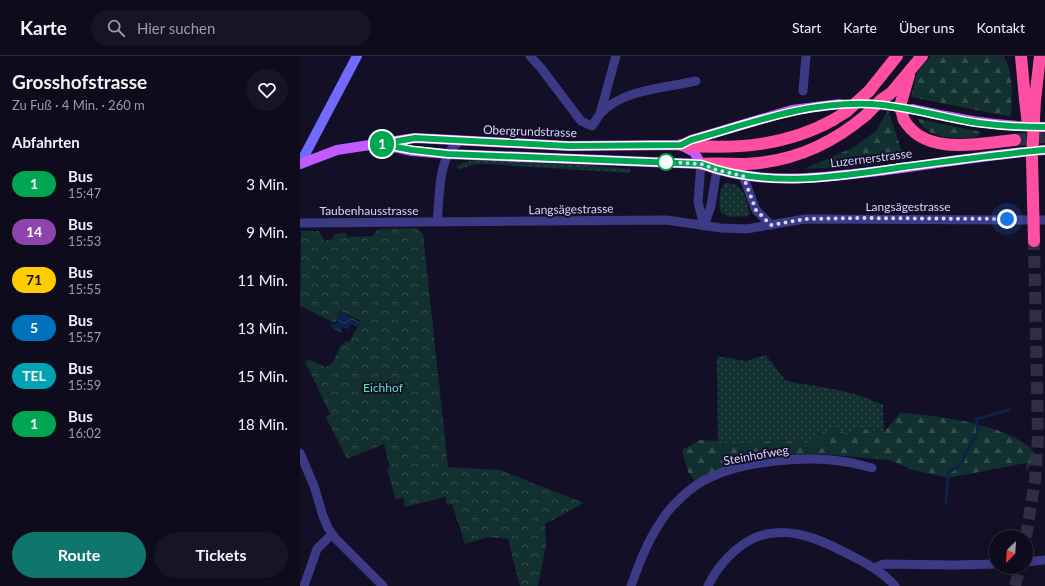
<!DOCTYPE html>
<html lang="de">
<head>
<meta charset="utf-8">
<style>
  body { margin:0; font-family:Lato,sans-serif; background:#171425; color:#f1f3f6; height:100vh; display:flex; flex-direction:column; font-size:15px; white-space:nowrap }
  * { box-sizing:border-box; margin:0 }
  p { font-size:13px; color:#9b9ba3 }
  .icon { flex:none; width:22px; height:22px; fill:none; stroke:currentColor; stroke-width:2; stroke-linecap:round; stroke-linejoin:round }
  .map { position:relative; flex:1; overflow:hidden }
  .details { display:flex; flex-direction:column; background:#0e0b1c; width:300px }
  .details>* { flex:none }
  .badge { padding:0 8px; border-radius:13px; font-size:14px; line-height:26px }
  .needle { width:26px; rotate:205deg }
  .tools { position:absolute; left:689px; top:474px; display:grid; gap:8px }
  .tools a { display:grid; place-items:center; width:44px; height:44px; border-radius:50%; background:#0e0b1c; box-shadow:0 2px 6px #0003,0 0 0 1px #2e2b3b; font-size:20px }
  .you { position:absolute; width:20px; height:20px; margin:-10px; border:3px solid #fff; border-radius:50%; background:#1a73e8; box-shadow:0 0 0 6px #1a73e833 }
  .map>.badge { position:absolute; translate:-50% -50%; box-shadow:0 0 0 2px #fff }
  h2 { padding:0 12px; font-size:15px; line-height:36px }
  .round { display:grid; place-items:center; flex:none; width:42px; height:42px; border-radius:21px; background:#171425 }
  .overview { display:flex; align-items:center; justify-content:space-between; height:68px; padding:0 12px }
  h1 { font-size:19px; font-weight:700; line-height:30px }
  .primary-button { display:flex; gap:8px; margin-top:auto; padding:8px 12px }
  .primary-button a { flex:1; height:46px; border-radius:24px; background:#0f766e; color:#fff; font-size:16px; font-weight:700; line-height:46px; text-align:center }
  .primary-button a+a { background:#171425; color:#f1f3f6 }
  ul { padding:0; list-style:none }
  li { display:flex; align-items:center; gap:12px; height:48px; padding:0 12px }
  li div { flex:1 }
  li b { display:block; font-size:15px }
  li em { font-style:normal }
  li .badge { min-width:44px; font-weight:700; text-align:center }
  header { display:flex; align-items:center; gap:24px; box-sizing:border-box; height:56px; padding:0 20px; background:#0e0b1c; border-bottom:1px solid #2e2b3b }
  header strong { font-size:19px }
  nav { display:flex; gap:22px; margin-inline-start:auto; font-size:14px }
  .search { width:280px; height:36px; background:#171425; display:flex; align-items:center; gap:10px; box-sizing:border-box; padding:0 14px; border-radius:22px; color:#9b9ba3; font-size:15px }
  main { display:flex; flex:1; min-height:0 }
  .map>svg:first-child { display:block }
  .grass { fill:url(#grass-dots) }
  .forest { fill:url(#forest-firs) }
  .park { fill:url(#park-crowns) }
  .water { fill:url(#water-waves) }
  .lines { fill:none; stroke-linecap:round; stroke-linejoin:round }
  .stream { stroke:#0c2248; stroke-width:3 }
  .primary-tunnel { stroke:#312d47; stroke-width:10; stroke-dasharray:10 5; stroke-linecap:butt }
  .highway-tunnel { stroke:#312d47; stroke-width:12; stroke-dasharray:12 6; stroke-linecap:butt }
  .street { stroke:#3d3a85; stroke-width:9 }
  .secondary { stroke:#6f6bff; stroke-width:10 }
  .primary { stroke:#c25bff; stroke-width:10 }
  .highway { stroke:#ff4fa3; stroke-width:12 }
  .highway-bridge { stroke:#ff4fa3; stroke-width:12 }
  .line-casing { stroke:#fff; stroke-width:9 }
  .line { stroke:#00a651; stroke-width:6 }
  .walk { stroke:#d9d4ff; stroke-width:4; stroke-dasharray:0 7.2 }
  .stop-dot { fill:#fff; stroke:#00a651; stroke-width:2 }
  .labels { text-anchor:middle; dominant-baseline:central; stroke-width:4; stroke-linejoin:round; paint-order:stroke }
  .street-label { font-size:12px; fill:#d9d4ff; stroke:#130f26 }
  .park-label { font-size:12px; fill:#5fe0c0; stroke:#130f26 }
</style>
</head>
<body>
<header>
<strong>Karte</strong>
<div class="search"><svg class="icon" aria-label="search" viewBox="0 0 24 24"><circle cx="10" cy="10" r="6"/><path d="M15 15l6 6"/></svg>Hier suchen</div>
<nav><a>Start</a><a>Karte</a><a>Über uns</a><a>Kontakt</a></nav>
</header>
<main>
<section class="details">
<div class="overview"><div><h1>Grosshofstrasse</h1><p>Zu Fuß · 4 Min. · 260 m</p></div><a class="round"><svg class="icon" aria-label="heart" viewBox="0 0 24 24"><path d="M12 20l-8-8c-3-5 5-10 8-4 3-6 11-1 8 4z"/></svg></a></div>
<h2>Abfahrten</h2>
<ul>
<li><span class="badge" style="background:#00a651;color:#fff">1</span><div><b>Bus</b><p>15:47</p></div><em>3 Min.</em></li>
<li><span class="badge" style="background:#8e44ad;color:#fff">14</span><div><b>Bus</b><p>15:53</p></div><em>9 Min.</em></li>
<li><span class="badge" style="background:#fc0;color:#111">71</span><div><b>Bus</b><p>15:55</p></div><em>11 Min.</em></li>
<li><span class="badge" style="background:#0072bc;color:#fff">5</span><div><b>Bus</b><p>15:57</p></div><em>13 Min.</em></li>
<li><span class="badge" style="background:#00a3b4;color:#fff">TEL</span><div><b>Bus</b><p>15:59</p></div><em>15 Min.</em></li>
<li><span class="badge" style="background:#00a651;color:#fff">1</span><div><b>Bus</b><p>16:02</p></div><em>18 Min.</em></li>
</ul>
<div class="primary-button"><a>Route</a><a>Tickets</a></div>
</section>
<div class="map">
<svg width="745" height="530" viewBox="0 0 745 530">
  <defs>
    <pattern id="grass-dots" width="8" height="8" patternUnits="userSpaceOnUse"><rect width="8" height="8" fill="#12302f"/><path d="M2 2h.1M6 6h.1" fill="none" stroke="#344d4e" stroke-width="1.8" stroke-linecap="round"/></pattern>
    <pattern id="forest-firs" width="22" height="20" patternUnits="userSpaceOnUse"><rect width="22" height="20" fill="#12302f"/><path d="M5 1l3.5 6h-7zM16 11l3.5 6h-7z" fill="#344d4e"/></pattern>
    <pattern id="park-crowns" width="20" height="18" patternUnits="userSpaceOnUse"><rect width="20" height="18" fill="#12302f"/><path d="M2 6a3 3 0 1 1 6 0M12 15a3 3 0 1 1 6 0" fill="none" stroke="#344d4e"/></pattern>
    <pattern id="water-waves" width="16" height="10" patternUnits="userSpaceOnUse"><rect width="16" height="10" fill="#0c2248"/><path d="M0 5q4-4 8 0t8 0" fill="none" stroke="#2f4163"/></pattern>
  </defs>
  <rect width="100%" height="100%" fill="#130f26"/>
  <!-- grass -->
  <path class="grass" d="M174 104 285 109 330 113V117L202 109 175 108 160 113 156 112 162 107Z
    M425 127C445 127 445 142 450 157L448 160 430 161 421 157C418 150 419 133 425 127Z
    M466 299 486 325C519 331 553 334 583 349L584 376 555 372 550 381 523 376 512 388 476 384 432 390 418 385 417 300 445 305Z"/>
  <!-- forest -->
  <path class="forest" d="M630 0H704C714 20 712 39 711 61L611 41 617 17Z
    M588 54 604 102 565 110 504 113 552 92 575 76Z
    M618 63 681 76 677 81C657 82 628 85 618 63Z
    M600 357C635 359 711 368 735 397L727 416 726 407 648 422 613 414 589 404 520 398 485 401 397 428 388 416 382 394 400 384 418 385 432 390 476 384 512 388 523 376 536 371 550 381 555 372 584 376Z"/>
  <!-- park -->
  <path class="park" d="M117 172 123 178 148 411 200 414 284 447 245 468 246 489 238 530H220L208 483 188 481 165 488 152 448 147 449 145 441 105 451 103 441 96 444 87 413 90 412 84 388 47 403 26 361 30 358 5 305 10 304 26 311 33 306 41 289H43L45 285 49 286 61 265 41 255 35 267 0 250 1 175H19L24 185 32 183 35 178 46 177 47 181 73 180 78 173Z"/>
  <!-- water -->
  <path class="water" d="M41 256 60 266 57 271 51 268 48 274 43 271 41 277 30 271 32 267 35 269Z"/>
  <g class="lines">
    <!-- stream -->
    <path class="stream" d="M646 446 648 417 662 407 667 394 677 379 678 371 676 363 709 354"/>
    <!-- primary-tunnel -->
    <path class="primary-tunnel" d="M550 48H572L608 53"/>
    <!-- highway-tunnel -->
    <path class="highway-tunnel" d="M715 84 745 81
      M726 481 735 424 738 382 734 185
      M715 530 720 511"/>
    <!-- street -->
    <path class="street" d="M230 0 241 12 281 65 292 70 300 58 316 0
      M503 35 506 0
      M301 57C324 33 365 32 396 25
      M401 108 398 146 404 170
      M443 120 456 154 471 169
      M137 166C140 141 137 100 160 85
      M0 167 367 164 421 172 446 173 505 163 745 164
      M404 170 411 150 416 119 421 109
      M0 397 14 430 23 460 28 472 35 482 83 530
      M726 506 745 504
      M574 512 583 508 655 509 696 508
      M4 530 17 493 32 478
      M331 530C339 508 347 486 360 467 369 451 392 429 409 422 443 405 508 399 546 406 555 407 564 410 572 412
      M408 530C420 505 445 479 474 477 501 474 527 487 550 499 566 507 583 516 595 530"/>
    <!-- secondary -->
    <path class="secondary" d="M0 108 57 0"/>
    <!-- primary -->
    <path class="primary" d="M612 53C657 63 699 71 745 71
      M80 88 112 95 148 98 401 108C464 132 529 121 595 113 645 106 695 98 745 94
      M381 89 391 84 492 54 540 48
      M0 108 37 94 115 82 269 90 381 89 394 96 401 108"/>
    <!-- highway -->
    <path class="highway" d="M721 0 725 43
      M569 35 597 0
      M581 44 591 37 622 0
      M735 44 740 0
      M600 50 609 19
      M604 64C626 101 680 87 715 84
      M381 89C434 94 486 90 533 64
      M401 108C416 107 431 108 446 108 491 106 532 88 566 59"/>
    <!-- highway-bridge -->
    <path class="highway-bridge" d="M725 43 728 69
      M600 50 604 64
      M566 59 581 44
      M533 64 546 56 569 35
      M734 185 732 102 735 44"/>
  </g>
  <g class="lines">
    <!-- line casing -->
    <g class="line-casing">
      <path id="line" d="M745 71C723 71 701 70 679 67 642 62 608 50 571 48 507 45 452 67 391 84L381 89 269 90 115 82 80 88 112 94 148 98 401 108C467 133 536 121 604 111 651 105 698 98 745 94"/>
    </g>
    <!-- line -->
    <use href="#line" class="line"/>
    <!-- walk -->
    <path class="walk" d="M366 106 401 108 417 114 443 120 456 154 471 169 505 163 557 162 707 163"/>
  </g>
  <!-- markers -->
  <circle class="stop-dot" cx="366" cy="106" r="8"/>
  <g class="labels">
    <!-- street labels -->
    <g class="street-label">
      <text transform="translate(230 75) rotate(2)">Obergrundstrasse</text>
      <text transform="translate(571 102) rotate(-7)">Luzernerstrasse</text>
      <text x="608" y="150">Langsägestrasse</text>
      <text transform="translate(271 153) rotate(-1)">Langsägestrasse</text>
      <text x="69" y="154">Taubenhausstrasse</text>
      <text transform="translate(456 399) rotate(-10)">Steinhofweg</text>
    </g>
    <!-- park labels -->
    <g class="park-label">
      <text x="83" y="331">Eichhof</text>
    </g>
  </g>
</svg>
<div class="tools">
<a><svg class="needle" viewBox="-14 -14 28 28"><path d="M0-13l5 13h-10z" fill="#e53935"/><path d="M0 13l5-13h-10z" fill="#9b9ba3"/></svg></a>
</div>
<div class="you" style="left:707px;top:163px"></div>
<b class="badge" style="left:82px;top:88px;background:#00a651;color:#fff">1</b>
</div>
</main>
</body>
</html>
